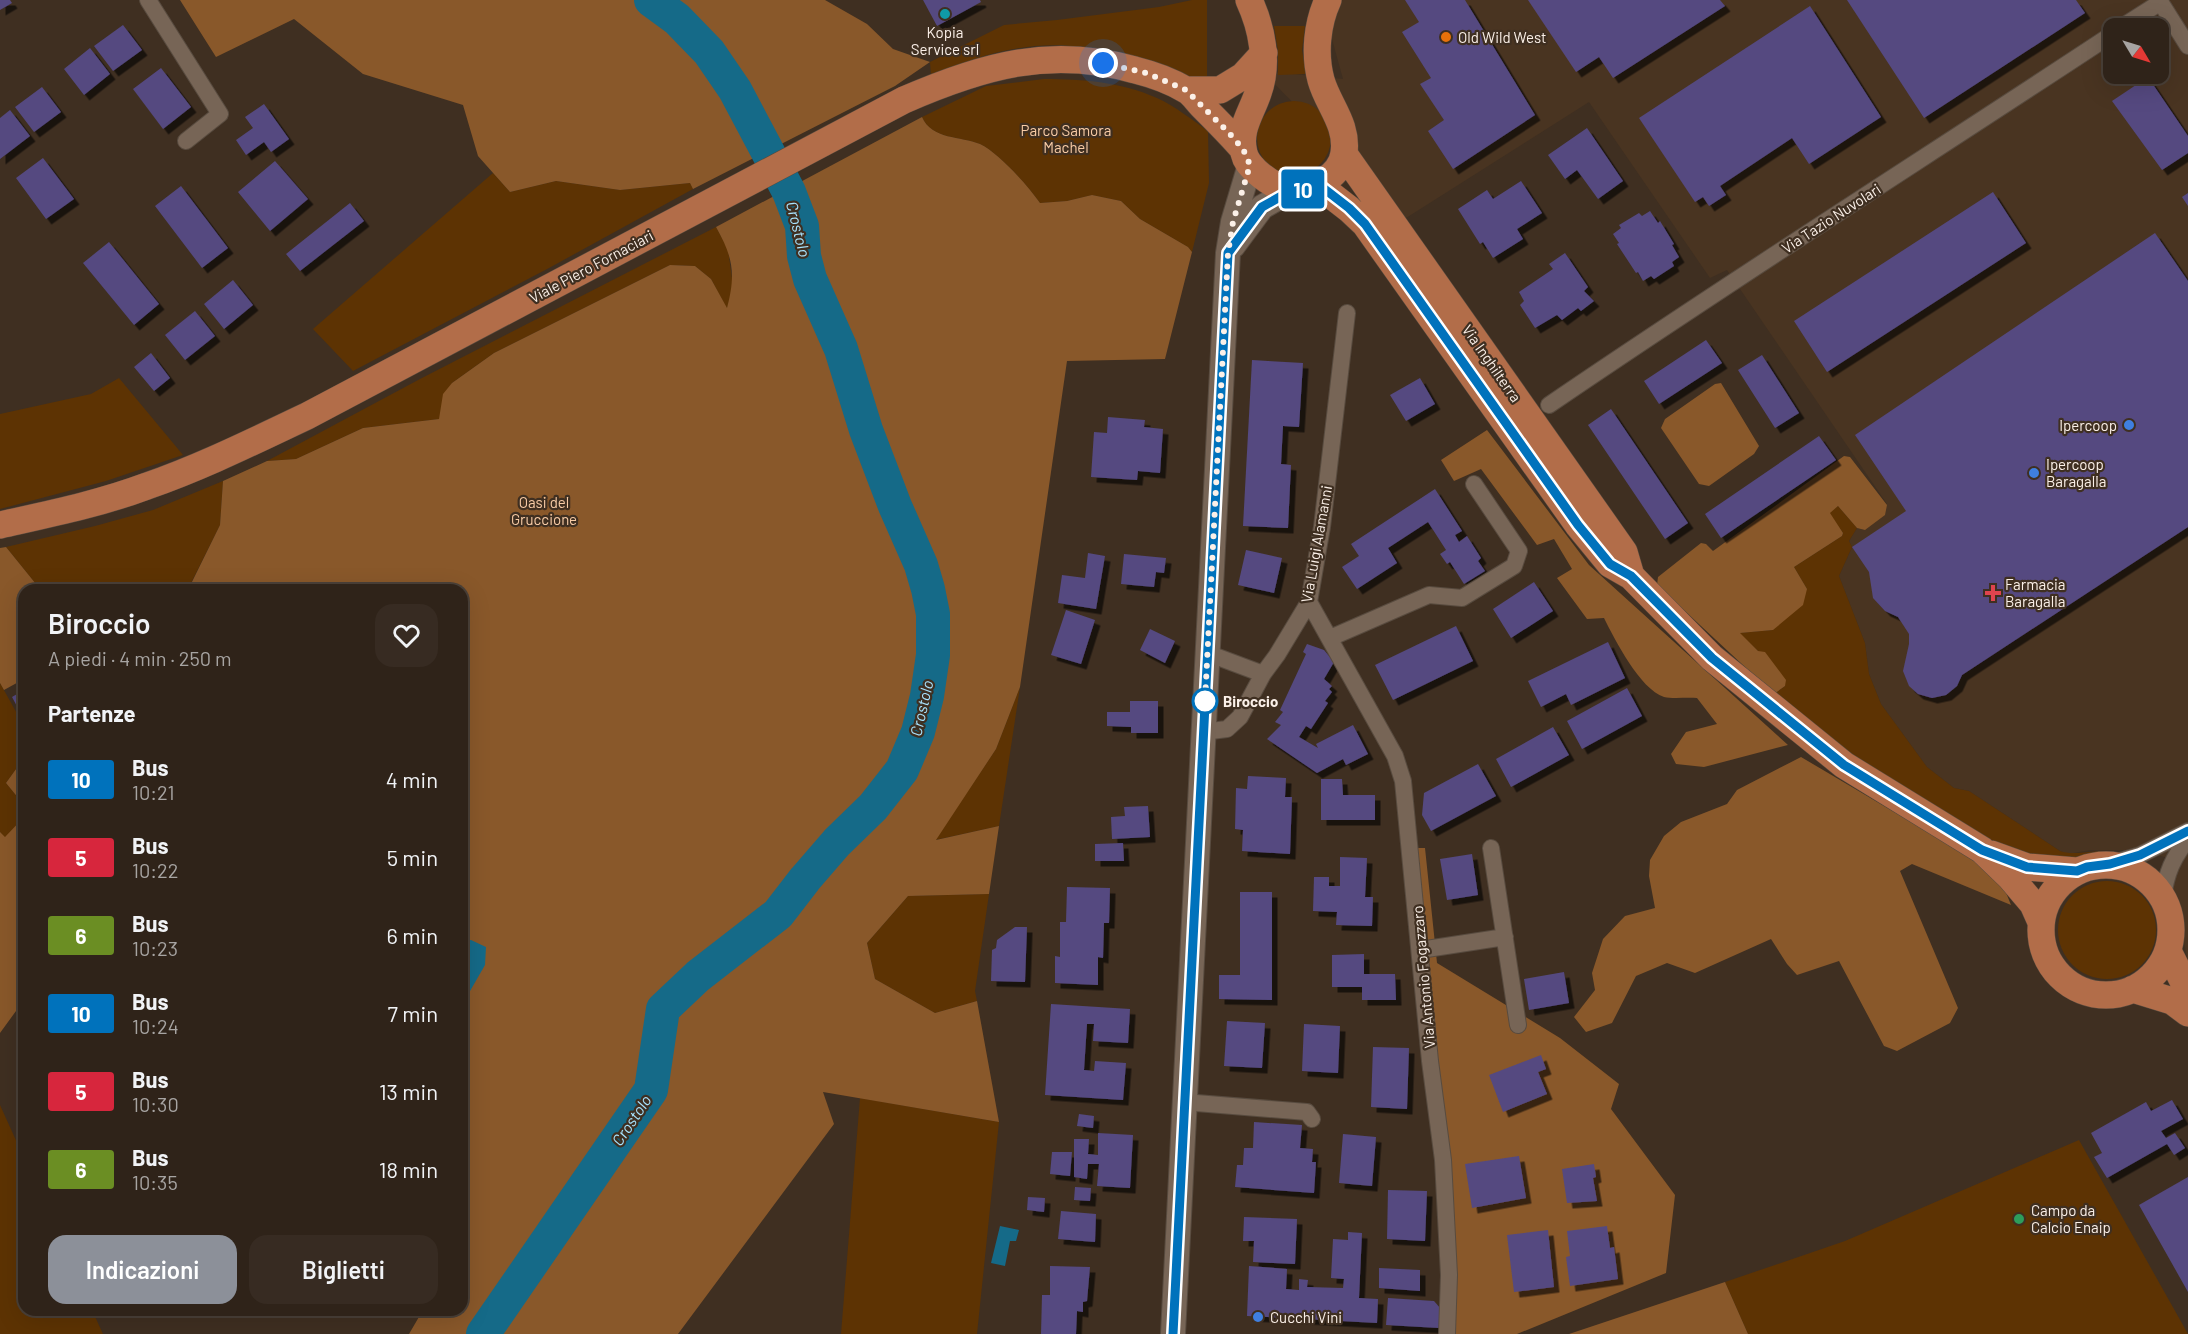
<!DOCTYPE html>
<html lang="it">
<head>
<meta charset="utf-8">
<style>
  body { margin:0; font-family:Barlow,sans-serif; background:#372b22; color:#f1f3f6; height:100vh; display:flex; flex-direction:column; font-size:22px; white-space:nowrap }
  * { box-sizing:border-box; margin:0 }
  p { font-size:20px; color:#a7a4a2 }
  .icon { flex:none; width:33px; height:33px; fill:none; stroke:currentColor; stroke-width:2; stroke-linecap:round; stroke-linejoin:round }
  .map { position:relative; flex:1; overflow:hidden }
  .drawer { position:absolute; left:18px; top:584px; width:450px; height:732px; display:flex; flex-direction:column; background:#2f2319; border-radius:18px; box-shadow:0 6px 24px #0002,0 0 0 2px #4a4038 }
  .drawer>* { flex:none }
  .badge { padding:0 12px; border-radius:4px; font-size:21px; line-height:39px }
  .needle { width:39px; rotate:128deg }
  .controls { position:absolute; left:2103px; top:18px; display:grid; gap:12px }
  .controls a { display:grid; place-items:center; width:66px; height:66px; border-radius:12px; background:#2f2319; box-shadow:0 6px 24px #0002,0 0 0 2px #4a4038; font-size:30px }
  .you { position:absolute; width:30px; height:30px; margin:-15px; border:4px solid #fff; border-radius:50%; background:#1a73e8; box-shadow:0 0 0 9px #1a73e833 }
  .map>.badge { position:absolute; translate:-50% -50%; box-shadow:0 0 0 3px #fff }
  h2 { padding:0 30px; font-size:22px; line-height:54px }
  .round { display:grid; place-items:center; flex:none; width:63px; height:63px; border-radius:18px; background:#372b22 }
  .headline { display:flex; align-items:center; justify-content:space-between; height:102px; padding:0 30px }
  h1 { font-size:28px; font-weight:600; line-height:45px }
  .button { display:flex; gap:12px; margin-top:auto; padding:12px 30px }
  .button a { flex:1; height:69px; border-radius:18px; background:#8c9099; color:#fff; font-size:24px; font-weight:600; line-height:69px; text-align:center }
  .button a+a { background:#372b22; color:#f1f3f6 }
  ul { padding:0; list-style:none }
  li { display:flex; align-items:center; gap:18px; height:78px; padding:0 30px }
  li div { flex:1 }
  li b { display:block; font-size:22px }
  li em { font-style:normal }
  li .badge { min-width:66px; font-weight:700; text-align:center }
  .map>svg:first-child { display:block }
  .built { fill:#493421; fill-rule:evenodd }
  .green { fill:#5d3303 }
  .forest { fill:#89582a }
  .water { fill:#156a88 }
  .lines { fill:none; stroke-linecap:round; stroke-linejoin:round }
  .river { stroke:#156a88; stroke-width:34 }
  .building { fill:#544980; filter:url(#shadow) }
  .minor-casing { stroke:#584b3f; stroke-width:18 }
  .secondary-casing { stroke:#584b3f; stroke-width:26 }
  .primary-casing { stroke:#584b3f; stroke-width:28 }
  .minor { stroke:#776556; stroke-width:16 }
  .secondary { stroke:#776556; stroke-width:24 }
  .primary { stroke:#b26d49; stroke-width:27 }
  .line-casing { stroke:#fff; stroke-width:14 }
  .line { stroke:#0072bc; stroke-width:9 }
  .walk { stroke:#fbf0e8; stroke-width:6; stroke-dasharray:0 10.8 }
  .culture-dot { fill:#0f9aa8; stroke:#3f2f21; stroke-width:2 }
  .food-dot { fill:#e8710a; stroke:#3f2f21; stroke-width:2 }
  .shop-dot { fill:#3f7fe0; stroke:#3f2f21; stroke-width:2 }
  .health-dot { fill:#e0444e; stroke:#3f2f21; stroke-width:2 }
  .stop-dot { fill:#fff; stroke:#0072bc; stroke-width:3 }
  .leisure-dot { fill:#2e9e5b; stroke:#3f2f21; stroke-width:2 }
  .labels { text-anchor:middle; dominant-baseline:central; stroke-width:4.5; stroke-linejoin:round; paint-order:stroke }
  .poi-label { font-size:15px; fill:#fbf0e8; stroke:#3f2f21; text-anchor:start }
  .park-label { font-size:15px; fill:#f9cca6; stroke:#3f2f21 }
  .street-label { font-size:15px; fill:#fbf0e8; stroke:#3f2f21 }
  .stop-label { font-size:15px; font-weight:bold; fill:#fbf0e8; stroke:#3f2f21; text-anchor:start }
  .water-label { font-size:16px; font-style:italic; fill:#a8e4ff; stroke:#3f2f21 }
</style>
</head>
<body>
<div class="map">
<svg width="2188" height="1334" viewBox="0 0 2188 1334">
  <defs>
    <filter id="shadow"><feDropShadow dx="5.5" dy="5.5" stdDeviation="0" flood-color="#0009"/></filter>
  </defs>
  <rect width="100%" height="100%" fill="#3f2f21"/>
  <!-- built -->
  <path class="built" d="M1336 0H2188V962L2173 887 2178 861 2140 850H2091L2067 854 2060 851 1969 791 1954 788 1927 767 1881 704 1869 674 1865 643 1839 576 1852 547 1849 541 1857 528 1865 530 1884 515 1887 504 1727 270 1710 278 1589 102 1406 218 1262 71 1343 79 1327 21ZM2114 28H2158V74H2114Z"/>
  <!-- green -->
  <path class="green" d="M1192 0H1207V81L1194 80C1163 70 1124 54 1093 49 1035 38 983 53 931 76L930 62 1004 25 1057 20 1159 7Z
    M1274 26H1305L1302 50 1306 74 1278 75V51Z
    M1044 79C1083 79 1121 82 1157 98 1175 106 1192 120 1208 131L1209 183 1192 252 1188 247 1140 219 1121 201 1092 195 1067 201 1040 203C1028 186 999 153 980 144 961 136 932 140 922 117L986 86Z
    M1257 138a37 37 0 1 1 74 0a37 37 0 1 1-74 0Z
    M493 173 510 192 556 181 620 190 690 183 693 189 549 268 353 371 313 329Z
    M716 227 728 249 733 286 727 309 711 279 695 266 670 265 494 353 452 383 439 419 363 428 296 459 267 461 420 379Z
    M119 378 183 455 106 481 0 509V414L91 394Z
    M223 481 220 525 188 589H40L6 547 95 526 153 510Z
    M1838 506 1857 528 1849 541 1852 547 1839 576 1865 643 1869 674 1881 704 1927 767 1954 788 1969 791 2060 851C2072 856 2094 850 2108 851L2058 862 2006 853 1858 760 1774 694 1785 686 1758 651 1739 633 1773 630 1807 589 1794 567 1842 536 1843 533 1829 513Z
    M0 683 24 726V758L6 783 24 805V817L5 838 0 832Z
    M1020 687 999 826 935 840 996 749Z
    M2058 930a49 49 0 1 1 98 0a49 49 0 1 1-98 0Z
    M989 894 975 991 977 1001 935 1013 875 979 867 943 908 896Z
    M860 1098 999 1122 977 1334H841Z
    M0 1105 24 1158V1310H92L103 1334H0Z
    M2079 1140 2188 1334H1748L1725 1282 1845 1241Z"/>
  <!-- forest -->
  <path class="forest" d="M180 0H825L867 24 893 49 930 62 895 86 693 189 690 183 620 190 556 181 510 192 478 156 463 105 363 74 294 19 216 57Z
    M922 117C932 140 961 136 980 144 999 153 1028 186 1040 203L1067 201 1092 195 1121 201 1140 219 1188 247 1192 252 1165 359 1067 361 1020 687 996 749 936 840 999 826 989 894 908 896 867 943 875 979 935 1013 977 1001 999 1122 823 1092 834 1124 678 1334H409L423 1310H462V590H188L220 525 223 481 267 461 296 459 363 428 439 419 443 394 452 383 494 353 670 265 695 266 711 279 727 308C736 274 733 257 716 227Z
    M1721 383 1759 446 1754 454 1709 486 1699 484 1661 428 1665 419 1715 384Z
    M1487 430 1589 565 1788 745 1704 767 1676 764 1671 754 1686 732 1717 724 1697 698C1687 697 1673 699 1664 697 1640 689 1615 640 1604 618L1587 619 1557 578 1572 569 1554 539 1537 545 1481 469 1454 481 1441 460Z
    M1844 456 1850 457 1887 505 1885 515 1865 530 1857 528 1838 506 1830 513 1843 533 1842 536 1794 567 1807 589 1803 605 1773 630 1740 633 1758 651 1765 652 1786 680 1785 686 1774 694 1657 585 1658 577 1701 543 1706 544 1713 551Z
    M6 547 40 589 24 590V679L4 690 0 683V548Z
    M1801 757 1974 859 2005 890 2011 905 1912 864 1900 871 1958 1008 1950 1023 1897 1051 1884 1046 1839 961 1797 975 1787 964 1771 939 1695 973 1667 963 1636 976 1612 1023 1586 1032 1574 1017 1595 990 1592 973 1603 939 1625 916 1655 908 1649 876 1650 860 1664 836 1681 822 1727 804 1737 790Z
    M24 758V805L6 783Z
    M24 817V1000L0 1033V832L5 837Z
    M1411 848H1425L1437 963 1560 1038 1619 1084 1611 1109 1675 1195 1666 1273 1517 1334H1447L1449 1307Z
    M1725 1282 1748 1334H1569Z"/>
  <!-- water -->
  <path class="water" d="M471 940 486 947 485 965 462 1005V942Z
    M1000 1226 1019 1230 1016 1241H1010L1005 1266 991 1263Z"/>
  <g class="lines">
    <!-- river -->
    <path class="river" d="M483 1334 651 1090 663 1009 698 976 778 914 805 879 837 842 873 807 902 770 918 732 927 696 933 655V614L928 589 921 565 895 506 866 430 841 349 810 279 804 256 802 226 789 192 735 90 709 52 677 19 651 0"/>
  </g>
  <!-- building -->
  <path class="building" d="M0 0H10L12 3 0 10Z
    M923 0H980L981 2 937 26Z
    M1405 0H1465L1535 115 1453 169 1428 131 1444 120 1420 84 1431 78 1402 32 1419 22Z
    M1528 0H1720L1725 6 1613 78 1599 57 1576 72Z
    M1847 0H2076L2085 13 1924 118Z
    M1810 6 1881 117 1809 164 1792 138 1720 186 1726 195 1709 206 1703 197 1695 202 1639 118Z
    M123 25 142 50 113 71 94 46Z
    M90 48 110 74 84 95 64 69Z
    M161 68 191 107 163 129 133 89Z
    M2148 77 2188 136V153L2162 170 2112 101Z
    M42 87 61 112 34 132 15 107Z
    M264 104 289 139 271 152 264 142 246 155 236 140 253 128 245 117Z
    M10 110 30 136 0 159V118Z
    M1587 128 1623 181 1598 199 1577 170 1565 179 1548 155Z
    M43 158 74 199 46 219 16 178Z
    M275 161 308 199 270 231 238 192Z
    M1521 181 1542 213 1517 229 1523 239 1493 258 1483 242 1480 244 1458 209 1487 190 1493 199Z
    M181 186 228 248 202 268 155 206Z
    M1993 192 2026 243 1827 372 1794 321Z
    M2188 193V206L2182 197Z
    M350 203 364 221 300 271 286 254Z
    M1650 211 1658 223 1660 221 1674 244 1672 245 1679 257 1672 262 1674 266 1654 279 1651 276 1643 281 1638 272 1636 273 1617 244 1619 243 1613 234 1621 228 1619 225 1639 213 1642 216Z
    M2155 233 2188 281V527L1962 675 1957 686 1946 695 1932 698 1918 694 1909 686 1903 671 1909 644V634L1898 617 1885 611 1873 598 1869 572 1852 547 1906 511 1855 435Z
    M109 242 159 304 134 325 83 263Z
    M1565 253 1588 287 1584 291 1594 301 1581 311 1578 308 1562 320 1557 315 1535 328 1520 305 1524 301 1519 292 1553 269 1549 264Z
    M233 280 253 305 224 329 204 304Z
    M195 311 215 336 185 360 165 335Z
    M1706 340 1722 363 1659 404 1644 381Z
    M151 353 170 378 154 391 134 367Z
    M1762 355 1799 413 1775 428 1738 370Z
    M1252 360 1303 363 1299 427 1283 426 1281 464 1291 465 1288 528 1243 526Z
    M1420 378 1435 404 1406 421 1390 395Z
    M1611 409 1688 523 1665 539 1588 425Z
    M1108 417 1145 420 1144 427 1163 429 1160 473 1138 471 1137 480 1091 477 1094 432 1107 433Z
    M1819 436 1836 460 1721 538 1705 514Z
    M1435 489 1462 531 1455 535 1459 542 1467 536 1481 558 1478 561 1485 571 1464 584 1450 562 1447 564 1440 554 1446 550 1428 522 1388 548 1397 563 1357 589 1342 567 1359 556 1351 544Z
    M1246 550 1282 558 1274 593 1238 585Z
    M1088 553 1105 556 1096 609 1058 603 1062 575 1085 578Z
    M1124 554 1166 558 1164 573 1156 572 1154 587 1121 584Z
    M1534 582 1553 611 1511 638 1493 609Z
    M1066 610 1095 620 1081 664 1051 655Z
    M1456 626 1473 661 1393 700 1375 665Z
    M1150 629 1175 641 1165 663 1140 650Z
    M1608 642 1625 678 1571 705 1566 694 1541 707 1528 681Z
    M1307 644 1324 650 1334 662 1324 679 1332 686 1329 689 1332 692 1325 701 1328 703 1311 729 1306 726 1299 737 1318 748 1316 744 1353 725 1368 754 1346 765 1343 759 1317 773 1267 739 1281 725 1275 722 1283 712 1280 710 1306 654 1303 652Z
    M1627 688 1642 716 1582 749 1567 721Z
    M24 690V707L19 710 12 697Z
    M1130 701H1158V733H1131V727L1107 726V712H1130Z
    M1553 727 1569 755 1511 787 1496 759Z
    M1478 764 1496 796 1431 831 1422 815 1424 793Z
    M1248 776 1286 778 1285 797H1292L1290 854 1242 851 1243 830 1235 829 1236 788 1247 789Z
    M1321 779H1342L1343 795H1375V820H1321Z
    M1148 806 1150 837 1112 839 1111 817 1125 816 1124 807Z
    M1123 843 1124 861H1095V844Z
    M1472 854 1478 895 1447 900 1440 859Z
    M1340 857 1367 858 1365 897H1373L1372 926 1336 925 1337 912 1313 911 1314 877H1329V886H1340Z
    M1067 887 1110 888 1109 923H1104L1103 958 1098 957V985L1055 983V956L1060 957V922H1066Z
    M1240 892H1272V1000L1219 999V975H1240Z
    M1015 927H1027L1025 982 991 981 992 950 996 948 997 940Z
    M1364 954V974H1395L1396 1000H1362V987H1332V955Z
    M1564 972 1569 1003 1529 1010 1524 979Z
    M1051 1004 1130 1009 1128 1043 1093 1041 1094 1024H1087L1084 1070 1094 1071 1095 1061 1126 1063 1123 1100 1045 1095Z
    M1227 1021 1265 1023 1262 1068 1224 1066Z
    M1304 1024 1340 1026 1338 1073 1302 1071Z
    M1373 1047 1409 1048 1407 1109 1371 1107Z
    M1541 1055 1546 1069 1538 1072 1547 1094 1503 1112 1489 1075Z
    M2172 1100 2183 1119 2161 1131 2166 1138 2175 1133 2185 1148 2174 1155 2167 1144 2107 1178 2094 1157 2102 1153 2091 1133 2146 1102 2151 1111Z
    M1079 1114 1094 1116 1093 1128 1077 1126Z
    M1254 1122 1302 1125 1300 1148 1313 1149 1312 1162H1316L1314 1193 1235 1187 1237 1165H1243L1244 1148H1253Z
    M1098 1133 1133 1135 1130 1188 1097 1186 1099 1164H1088L1087 1179 1074 1177V1139H1089L1088 1154 1098 1155Z
    M1343 1134 1376 1137 1372 1186 1339 1183Z
    M1052 1152H1072L1070 1176 1050 1174Z
    M1519 1156 1526 1198 1472 1208 1465 1164Z
    M1594 1164 1596 1177 1593 1178 1597 1201 1567 1203 1562 1169Z
    M2188 1177V1292L2139 1205Z
    M1075 1187 1091 1188 1090 1201 1074 1200Z
    M1388 1190 1427 1191 1425 1241 1387 1239Z
    M1028 1197 1045 1198 1044 1212 1027 1210Z
    M1061 1211 1096 1214 1095 1242 1058 1239Z
    M1244 1217 1297 1219 1295 1264 1253 1262 1254 1241H1243Z
    M1607 1226 1610 1248 1614 1247 1618 1279 1570 1286 1566 1257 1570 1256 1567 1231Z
    M1548 1230 1554 1287 1514 1292 1507 1235Z
    M1348 1232 1362 1233 1359 1298 1378 1299 1377 1323 1247 1316 1249 1266 1287 1269 1286 1289 1299 1290V1279L1308 1280 1307 1287 1343 1288 1344 1279 1331 1278 1333 1239 1348 1240Z
    M1050 1266 1090 1267 1087 1301 1083 1302V1312L1077 1311 1076 1334H1041L1042 1295H1050Z
    M1379 1268 1420 1270V1291L1379 1288Z
    M1388 1298 1434 1301 1441 1309 1439 1328 1386 1325Z"/>
  <g class="lines">
    <!-- minor casing -->
    <g class="minor-casing">
      <path id="minor" d="M148 0 220 114 186 141
        M2159 0 2188 46
        M2120 28 2161 2
        M1549 405C1735 278 1926 157 2114 33
        M1309 602 1395 756 1403 781 1430 1061 1443 1160 1449 1275 1447 1334
        M1330 638 1429 595 1462 598 1514 566 1519 551 1474 484
        M1207 653 1263 674
        M1203 732 1227 729 1240 717 1263 674 1277 655 1309 602 1322 527 1347 313
        M1491 848 1518 1025
        M2110 864 2140 855 2188 831
        M2163 897C2166 874 2173 857 2188 839
        M1420 950 1505 937
        M1184 1102 1307 1112 1312 1119"/>
    </g>
    <!-- secondary casing -->
    <g class="secondary-casing">
      <path id="secondary" d="M1233 246 1262 207 1292 190
        M1173 1334 1228 253 1233 222 1250 165"/>
    </g>
    <!-- primary casing -->
    <g class="primary-casing">
      <path id="primary" d="M1249 0C1262 28 1269 63 1258 93 1251 114 1238 130 1244 153 1246 162 1251 166 1257 172 1266 180 1279 189 1293 190 1314 191 1341 175 1344 153 1348 124 1328 105 1321 80 1314 54 1317 24 1328 0
        M1186 90H1220L1243 76 1264 53
        M1344 154 1624 552 1631 576
        M1318 185 1349 209 1365 224 1578 525 1610 564 1631 576 1712 658 1844 765 1982 850 2010 877 2033 904 2041 922
        M0 525C49 514 99 504 147 486 202 467 254 441 307 416L904 100C982 66 1050 46 1135 70 1151 74 1171 81 1186 90 1192 93 1197 101 1202 106 1216 120 1230 134 1243 149
        M1991 854 2027 867 2077 871
        M2041 930a65 65 0 1 1 130 0a65 65 0 1 1-130 0Z
        M2168 951 2188 991
        M2133 989 2172 1001 2188 1013"/>
    </g>
    <!-- minor -->
    <use href="#minor" class="minor"/>
    <!-- secondary -->
    <use href="#secondary" class="secondary"/>
    <!-- primary -->
    <use href="#primary" class="primary"/>
  </g>
  <g class="lines">
    <!-- line casing -->
    <g class="line-casing">
      <path id="line" d="M1173 1334 1228 253 1262 207 1292 190 1318 184 1349 208 1365 224 1578 525 1610 564 1631 576 1712 658 1844 765 1982 850 2027 867 2077 871 2087 867 2110 864 2140 855 2188 831"/>
    </g>
    <!-- line -->
    <use href="#line" class="line"/>
    <!-- walk -->
    <path class="walk" d="M1103 63 1146 73 1186 90 1229 133 1243 149 1250 165 1233 222 1228 253 1205 701"/>
  </g>
  <!-- markers -->
  <circle class="culture-dot" cx="945" cy="14" r="6"/>
  <circle class="food-dot" cx="1446" cy="37" r="6"/>
  <g class="shop-dot">
    <circle cx="2129" cy="425" r="6"/>
    <circle cx="2034" cy="473" r="6"/>
    <circle cx="1258" cy="1317" r="6"/>
  </g>
  <path class="health-dot" d="M1990 584h6v6h6v6h-6v6h-6v-6h-6v-6h6z"/>
  <circle class="stop-dot" cx="1205" cy="701" r="12"/>
  <circle class="leisure-dot" cx="2019" cy="1219" r="6"/>
  <g class="labels">
    <!-- poi labels -->
    <g class="poi-label">
      <text x="945" y="32" text-anchor="middle">Kopia<tspan x="945" dy="17">Service srl</tspan></text>
      <text x="1458" y="37">Old Wild West</text>
      <text x="2117" y="425" text-anchor="end">Ipercoop</text>
      <text x="2046" y="464">Ipercoop<tspan x="2046" dy="17">Baragalla</tspan></text>
      <text x="2005" y="584">Farmacia<tspan x="2005" dy="17">Baragalla</tspan></text>
      <text x="2031" y="1210">Campo da<tspan x="2031" dy="17">Calcio Enaip</tspan></text>
      <text x="1270" y="1317">Cucchi Vini</text>
    </g>
    <!-- park labels -->
    <g class="park-label">
      <text x="1066" y="130">Parco Samora<tspan x="1066" dy="17">Machel</tspan></text>
      <text x="544" y="502">Oasi del<tspan x="544" dy="17">Gruccione</tspan></text>
    </g>
    <!-- street labels -->
    <g class="street-label">
      <text transform="translate(1831 218) rotate(-33)">Via Tazio Nuvolari</text>
      <text transform="translate(591 266) rotate(-28)">Viale Piero Fornaciari</text>
      <text transform="translate(1492 363) rotate(55)">Via Inghilterra</text>
      <text transform="translate(1316 544) rotate(-80)">Via Luigi Alamanni</text>
      <text transform="translate(1423 977) rotate(-95)">Via Antonio Fogazzaro</text>
    </g>
    <!-- stop labels -->
    <g class="stop-label">
      <text x="1223" y="701">Biroccio</text>
    </g>
    <!-- water labels -->
    <g class="water-label">
      <text transform="translate(799 229) rotate(76)">Crostolo</text>
      <text transform="translate(921 708) rotate(-77)">Crostolo</text>
      <text transform="translate(631 1120) rotate(-56)">Crostolo</text>
    </g>
  </g>
</svg>
<div class="controls">
<a><svg class="needle" viewBox="-14 -14 28 28"><path d="M0-13l5 13h-10z" fill="#e53935"/><path d="M0 13l5-13h-10z" fill="#a7a4a2"/></svg></a>
</div>
<div class="you" style="left:1103px;top:63px"></div>
<b class="badge" style="left:1303px;top:189px;background:#0072bc;color:#fff">10</b>
<section class="drawer">
<div class="headline"><div><h1>Biroccio</h1><p>A piedi · 4 min · 250 m</p></div><a class="round"><svg class="icon" aria-label="heart" viewBox="0 0 24 24"><path d="M12 20l-8-8c-3-5 5-10 8-4 3-6 11-1 8 4z"/></svg></a></div>
<h2>Partenze</h2>
<ul>
<li><span class="badge" style="background:#0072bc;color:#fff">10</span><div><b>Bus</b><p>10:21</p></div><em>4 min</em></li>
<li><span class="badge" style="background:#d7263d;color:#fff">5</span><div><b>Bus</b><p>10:22</p></div><em>5 min</em></li>
<li><span class="badge" style="background:#6b8e23;color:#fff">6</span><div><b>Bus</b><p>10:23</p></div><em>6 min</em></li>
<li><span class="badge" style="background:#0072bc;color:#fff">10</span><div><b>Bus</b><p>10:24</p></div><em>7 min</em></li>
<li><span class="badge" style="background:#d7263d;color:#fff">5</span><div><b>Bus</b><p>10:30</p></div><em>13 min</em></li>
<li><span class="badge" style="background:#6b8e23;color:#fff">6</span><div><b>Bus</b><p>10:35</p></div><em>18 min</em></li>
</ul>
<div class="button"><a>Indicazioni</a><a>Biglietti</a></div>
</section>
</div>
</body>
</html>
